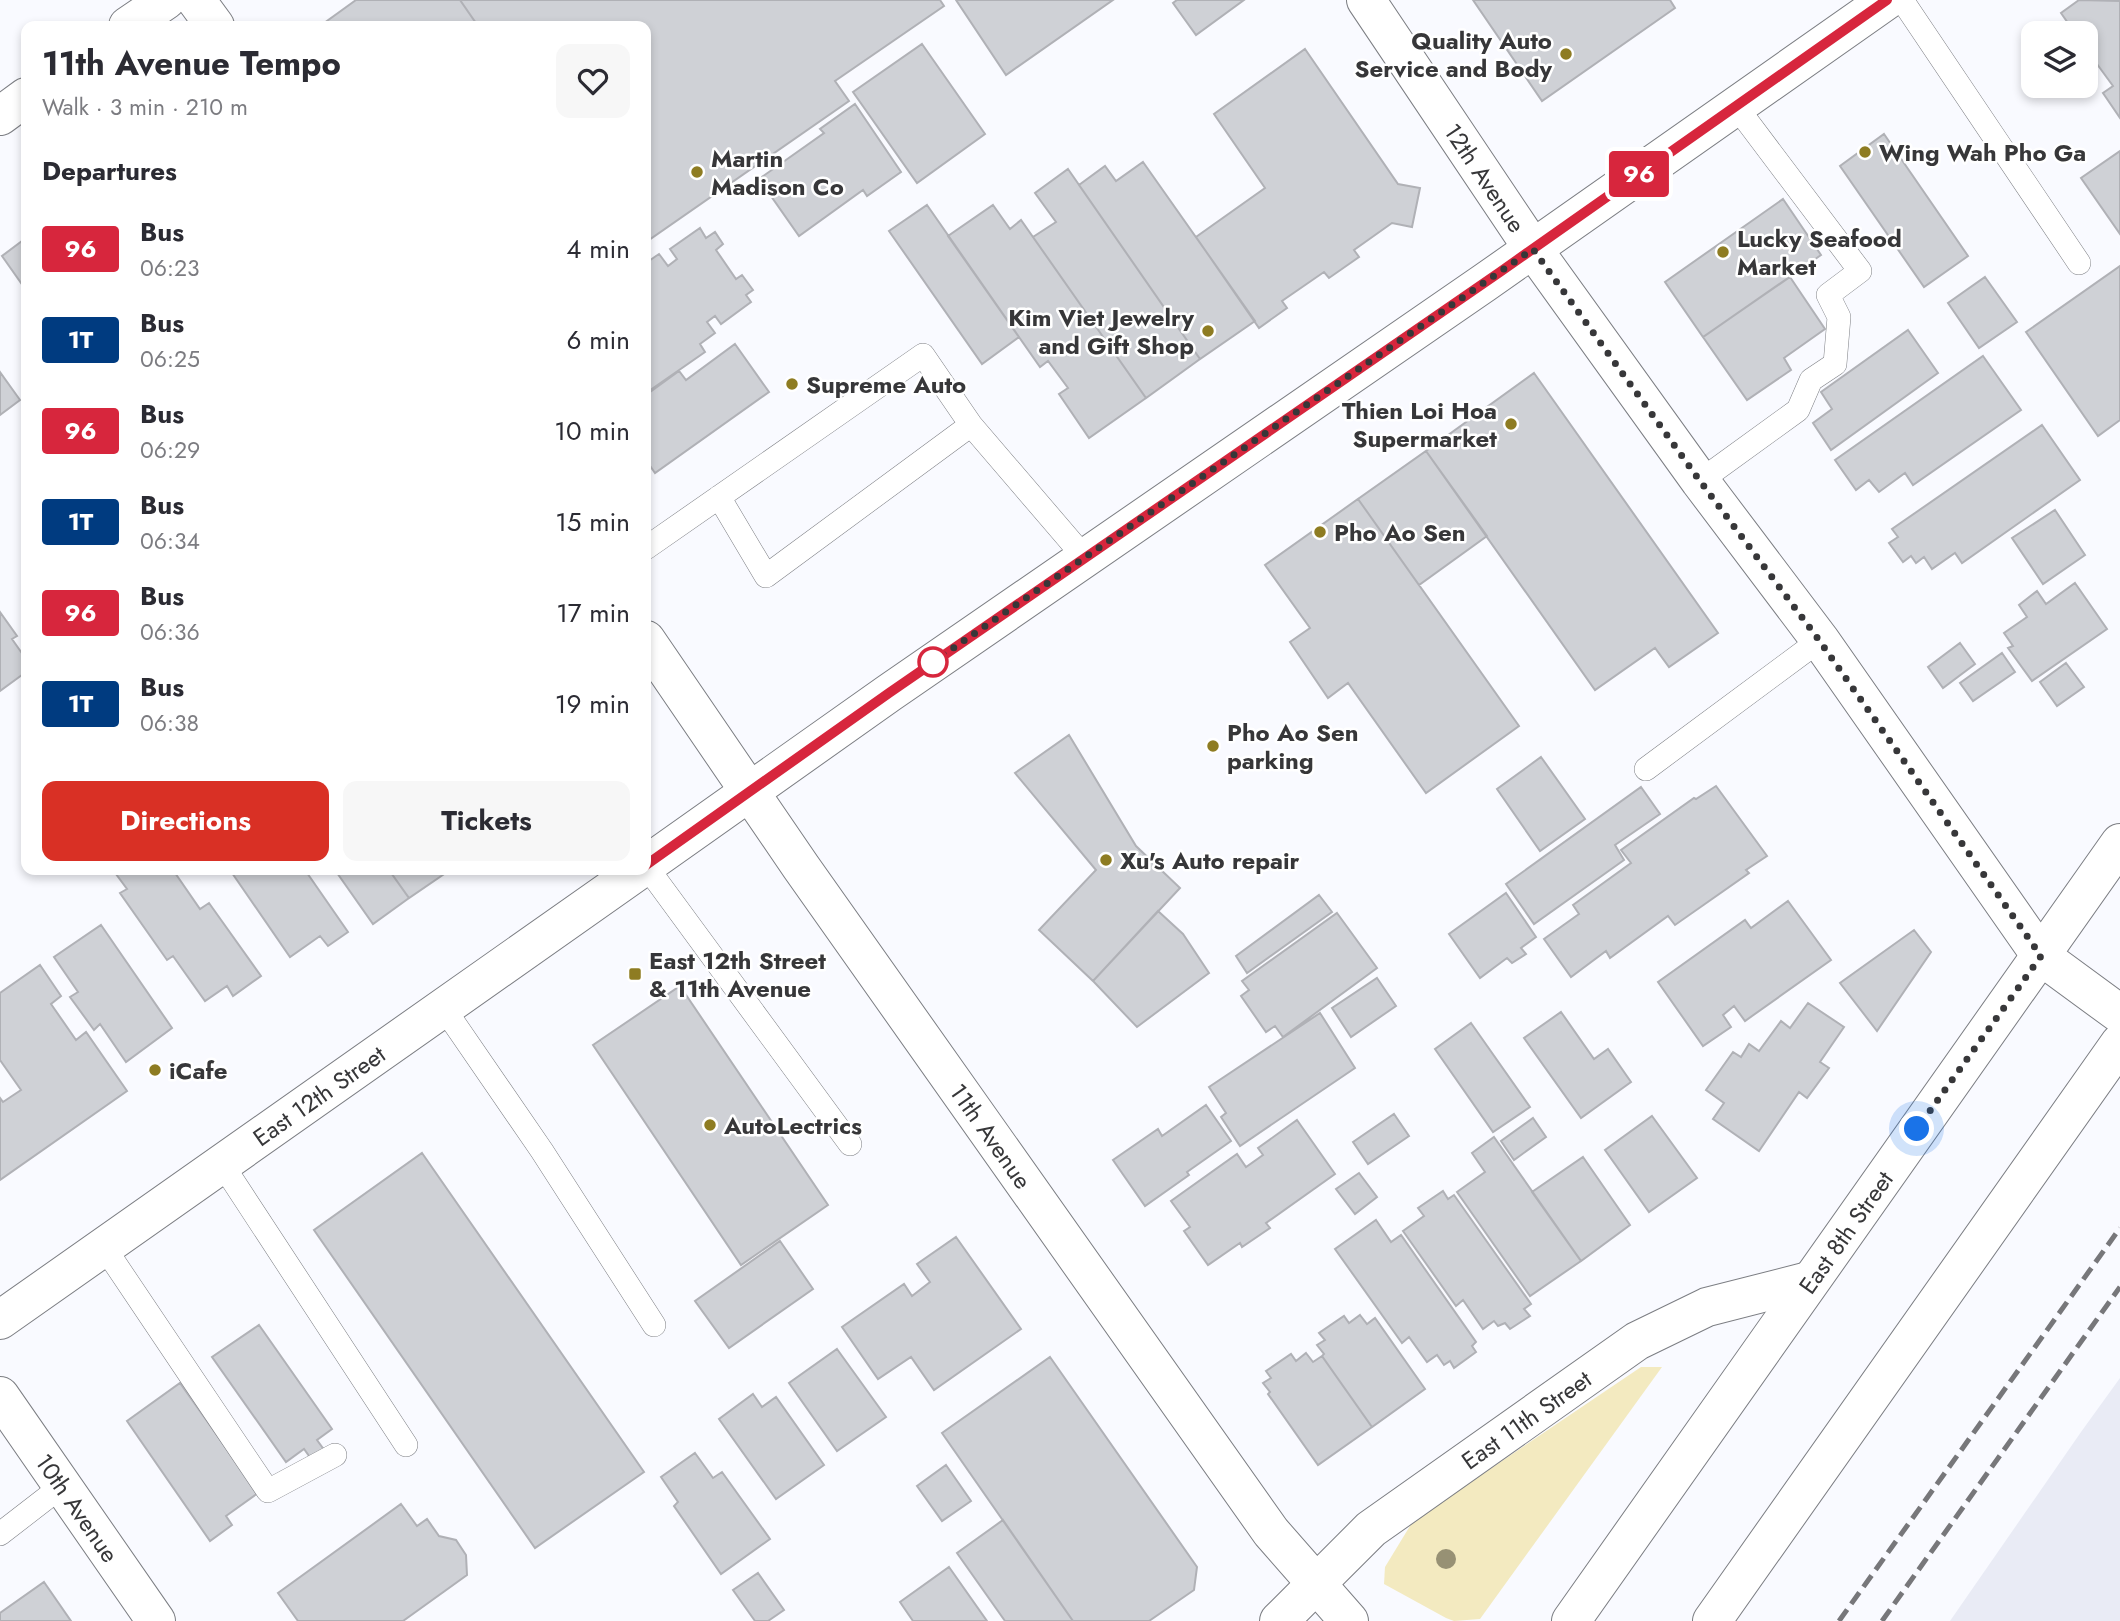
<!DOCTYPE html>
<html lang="en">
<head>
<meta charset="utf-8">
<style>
  body { margin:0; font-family:Jost,sans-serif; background:#f7f7f7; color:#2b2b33; height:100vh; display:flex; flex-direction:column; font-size:26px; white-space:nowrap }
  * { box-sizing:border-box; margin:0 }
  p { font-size:23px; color:#7c7c81 }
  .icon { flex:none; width:38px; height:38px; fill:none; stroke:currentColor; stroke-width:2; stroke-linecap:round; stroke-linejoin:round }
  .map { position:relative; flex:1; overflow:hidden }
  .details { position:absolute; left:21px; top:21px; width:630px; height:854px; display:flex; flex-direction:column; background:#fff; border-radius:14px; box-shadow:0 4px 10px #0003 }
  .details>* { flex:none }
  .badge { padding:0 14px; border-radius:5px; font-size:24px; line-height:46px }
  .fabs { position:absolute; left:2021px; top:21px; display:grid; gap:14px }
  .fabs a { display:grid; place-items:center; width:77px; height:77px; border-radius:14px; background:#fff; box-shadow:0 4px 10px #0003; font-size:35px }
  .you { position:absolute; width:35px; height:35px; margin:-18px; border:5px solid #fff; border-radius:50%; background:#1a73e8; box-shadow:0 0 0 10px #1a73e833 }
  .map>.badge { position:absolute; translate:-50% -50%; box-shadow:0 0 0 4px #fff }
  h2 { padding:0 21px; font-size:26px; line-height:63px }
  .round { display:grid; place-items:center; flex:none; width:74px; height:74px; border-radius:14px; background:#f7f7f7 }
  .headline { display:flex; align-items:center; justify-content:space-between; height:119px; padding:0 21px }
  h1 { font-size:33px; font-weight:700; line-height:52px }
  .primary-button { display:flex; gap:14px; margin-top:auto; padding:14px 21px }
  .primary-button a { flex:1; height:80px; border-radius:14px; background:#d93025; color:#fff; font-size:28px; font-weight:700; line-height:80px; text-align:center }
  .primary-button a+a { background:#f7f7f7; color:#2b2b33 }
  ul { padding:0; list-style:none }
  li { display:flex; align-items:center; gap:21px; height:91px; padding:0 21px }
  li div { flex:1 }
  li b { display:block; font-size:26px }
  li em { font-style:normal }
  li .badge { min-width:77px; font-weight:700; text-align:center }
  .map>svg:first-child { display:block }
  .built { fill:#e9ebf5 }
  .green { fill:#f3eac0 }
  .building { fill:#cfd1d6; stroke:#b0b1b6; stroke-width:2 }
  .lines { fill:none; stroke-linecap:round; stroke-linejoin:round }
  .lane-casing { stroke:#7c7e83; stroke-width:24 }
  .street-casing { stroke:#7c7e83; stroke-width:40 }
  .secondary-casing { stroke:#7c7e83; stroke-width:40 }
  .primary-casing { stroke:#7c7e83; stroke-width:40 }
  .lane { stroke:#fff; stroke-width:23 }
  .street { stroke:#fff; stroke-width:38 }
  .secondary { stroke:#fff; stroke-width:38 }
  .primary { stroke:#fff; stroke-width:38 }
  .rail { stroke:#77777a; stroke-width:5; stroke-dasharray:14 7; stroke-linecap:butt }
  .tree { fill:#979174 }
  .line-casing { stroke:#fff; stroke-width:16 }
  .line { stroke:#d7263d; stroke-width:10 }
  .walk { stroke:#373739; stroke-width:7; stroke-dasharray:0 12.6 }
  .poi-dot { fill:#8e7c22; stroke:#fff; stroke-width:2.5 }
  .stop-dot { fill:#fff; stroke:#d7263d; stroke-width:3.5 }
  .labels { text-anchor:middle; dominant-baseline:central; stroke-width:5; stroke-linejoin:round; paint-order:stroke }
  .poi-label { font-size:24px; font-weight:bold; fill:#373739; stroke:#fff; text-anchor:start }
  .street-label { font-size:24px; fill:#373739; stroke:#fff }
</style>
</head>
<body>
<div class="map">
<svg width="2120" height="1621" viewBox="0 0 2120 1621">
  <rect width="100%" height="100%" fill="#f9faff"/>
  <!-- built -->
  <path class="built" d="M2120 1378V1621H1950L2081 1432Z"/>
  <!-- green -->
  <path class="green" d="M1641 1367H1662L1480 1619 1454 1621 1446 1618 1384 1584 1385 1567 1413 1521Z"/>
  <!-- building -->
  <path class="building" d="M356 0H460L478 26H320Z
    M460 0H940L944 6 835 81 849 101 646 242V26H478Z
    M956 0H1113L1006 75Z
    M1177 0H1244L1196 35 1173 3Z
    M1473 0H1670L1675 8 1542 101Z
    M2079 0 2120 1V118L2103 93 2113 86 2086 49V33H2075L2061 13Z
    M922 44 985 134 917 183 853 92Z
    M1305 49 1398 184 1420 188 1412 227 1392 223 1354 250 1359 257 1329 278 1324 272 1282 301 1287 308 1259 328 1196 237 1265 188 1214 114Z
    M855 104 901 172 867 196 863 190 799 236 759 179 824 133 820 129Z
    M1884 134 1968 256 1924 287 1840 166Z
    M2120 151V234L2081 178Z
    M1143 162 1255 321 1200 359 1079 185 1105 166 1116 181Z
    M1068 169 1200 359 1146 398 1033 237 1056 222 1035 193Z
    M1783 199 1821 255 1703 337 1665 282Z
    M927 205 1019 337 982 364 889 231Z
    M993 205 1010 229 1021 220 1146 398 1089 438 1059 394 1068 388 1048 361 1040 367 948 236Z
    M700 228 706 238 715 232 723 244 716 250 736 279 742 275 753 290 746 295 751 302 721 324 715 316 707 322 715 333 700 344 705 352 646 393V263L659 254 668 266 677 259 670 249Z
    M26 238V290L2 256Z
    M2120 266V420L2098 436 2026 332Z
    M1790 277 1825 329 1784 358 1791 370 1747 400 1703 337Z
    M1985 277 2017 322 1979 348 1948 303Z
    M1908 330 1938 373 1831 450 1813 423 1832 409 1821 392Z
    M735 344 769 392 655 473 646 460V395L679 371 686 380Z
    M1983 356 2021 410 1913 485 1905 473 1879 492 1869 480 1856 490 1835 460Z
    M0 372 20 400 0 415Z
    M1534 373 1718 633 1669 667 1655 648 1595 690 1426 451Z
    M2042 425 2080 480 1962 563 1955 553 1932 569 1924 557 1916 563 1911 556 1903 562 1889 543 1898 537 1892 529Z
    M1426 451 1487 536 1419 585 1358 499Z
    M1358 499 1519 726 1426 793 1348 683 1328 698 1290 642 1310 628 1265 565Z
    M2055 510 2085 555 2043 584 2012 538Z
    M2075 583 2107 629 2032 681 2008 648 2013 646 2004 633 2027 617 2019 605 2037 591 2046 604Z
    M0 612 17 636 12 639 26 659V672L0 691Z
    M1960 643 1975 664 1943 688 1928 667Z
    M2002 653 2015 672 1973 701 1960 683Z
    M2066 663 2084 687 2057 706 2040 682Z
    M1069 735 1136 846 1180 888 1093 981 1039 930 1096 870 1015 773Z
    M1541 757 1585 819 1540 851 1497 789Z
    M1716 786 1767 856 1746 870 1749 873 1675 925 1668 916 1610 958 1606 951 1571 977 1544 939 1579 914 1573 905 1631 863 1621 850 1694 798 1696 799Z
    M1641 787 1660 814 1615 845 1624 860 1534 924 1506 884Z
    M113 870H173L200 909 209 903 261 976 233 996 227 986 205 1001 173 956 167 960 120 893 127 889Z
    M230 870H305L348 932 328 946 320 936 290 957Z
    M335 870H389L409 898 373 924Z
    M389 870H450L409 898Z
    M1506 893 1536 937 1521 948 1526 954 1512 963 1507 958 1480 978 1449 934Z
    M1319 895 1332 912 1247 973 1236 956Z
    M1788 901 1831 960 1745 1021 1734 1006 1723 1015 1731 1027 1703 1046 1658 982 1745 920 1751 928Z
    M1158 911 1183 934 1209 973 1137 1027 1093 981Z
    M1337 913 1377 968 1283 1037 1275 1026 1266 1032 1241 996 1249 990 1242 981Z
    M101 925 172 1028 126 1062 100 1024 94 1030 70 997 78 992 54 957Z
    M1914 930 1931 952 1877 1031 1840 983Z
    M40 965 61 996 51 1004 76 1040 86 1032 127 1091 0 1180V1098L3 1102 21 1090 0 1060V993Z
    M1377 978 1396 1006 1351 1037 1332 1008Z
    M680 986 828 1205 741 1265 593 1045Z
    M1808 1003 1844 1027 1820 1062 1829 1068 1807 1098 1799 1092 1759 1151 1713 1119 1724 1103 1706 1090 1733 1052 1741 1057 1749 1044 1759 1051 1781 1021 1790 1028Z
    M1561 1012 1594 1059 1608 1049 1631 1082 1581 1118 1524 1038Z
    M1320 1013 1355 1068 1240 1146 1221 1117 1226 1113 1209 1087Z
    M1471 1023 1530 1107 1493 1132 1435 1049Z
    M1206 1105 1231 1141 1187 1172 1189 1175 1145 1206 1113 1160 1158 1129 1162 1136Z
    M1394 1114 1409 1136 1368 1164 1353 1142Z
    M1652 1116 1697 1178 1649 1212 1605 1150Z
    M1533 1118 1546 1137 1514 1160 1501 1141Z
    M1297 1120 1335 1174 1266 1223 1270 1228 1242 1247 1240 1243 1208 1265 1184 1231 1190 1227 1171 1201 1237 1154 1246 1167 1263 1155 1258 1148Z
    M1494 1137 1581 1261 1530 1296 1457 1192 1485 1172 1472 1153Z
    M422 1153 644 1472 535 1548 314 1230Z
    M1583 1157 1630 1225 1581 1261 1532 1192Z
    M1359 1173 1377 1197 1355 1214 1336 1189Z
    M1443 1191 1448 1199 1454 1195 1531 1304 1524 1309 1530 1316 1510 1329 1505 1323 1498 1326 1494 1321 1483 1329 1463 1300 1456 1306 1403 1231 1424 1216 1418 1208Z
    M1376 1220 1391 1242 1401 1235 1476 1342 1472 1346 1476 1352 1454 1368 1450 1361 1444 1365 1437 1355 1427 1362 1409 1337 1402 1343 1335 1249Z
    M956 1237 1021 1329 934 1390 911 1357 878 1379 842 1327 904 1284 912 1296 930 1282 917 1264Z
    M780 1241 813 1289 729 1348 695 1301Z
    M1360 1315 1367 1324 1375 1318 1425 1389 1372 1427 1322 1356 1324 1354 1317 1345 1325 1340 1319 1333 1344 1316 1349 1323Z
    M259 1325 332 1429 317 1440 325 1451 312 1460 304 1449 286 1462 212 1357Z
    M837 1349 886 1417 837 1451 789 1383Z
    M1306 1353 1313 1362 1322 1356 1372 1427 1318 1465 1268 1394 1270 1392 1263 1383 1271 1378 1266 1371 1291 1354 1296 1361Z
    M1050 1357 1197 1567 1194 1590 1149 1621H1073L942 1433Z
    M180 1383 258 1493 226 1516 232 1525 210 1541 127 1421Z
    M753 1394 762 1407 776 1397 824 1465 776 1499 719 1419Z
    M695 1453 713 1478 722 1472 770 1539 721 1574 674 1506 678 1502 661 1477Z
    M946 1465 971 1501 942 1521 917 1486Z
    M401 1504 417 1526 427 1519 439 1536 456 1540 466 1555 467 1575 403 1621H298L278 1593Z
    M1003 1520 1073 1621H1005L957 1553Z
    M949 1567 987 1621H913L900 1602Z
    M758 1573 784 1610 768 1621H755L733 1590Z
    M44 1582 71 1621H0V1613Z"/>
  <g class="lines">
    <!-- lane casing -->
    <g class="lane-casing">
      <path id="lane" d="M1902 0 2079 263
        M1700 481 1798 410 1811 380 1835 364 1839 317 1828 295 1860 271 1735 105
        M719 497 766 576 971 425
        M646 548 923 355 971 425 1085 558
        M1646 769 1820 640
        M646 866 850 1144
        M443 1007 542 1151 654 1325
        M222 1164 406 1445
        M104 1247 268 1491 335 1455
        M0 1534 62 1486"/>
    </g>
    <!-- street casing -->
    <g class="street-casing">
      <g id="street">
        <path d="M196 0 215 26"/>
        <path id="s1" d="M646 640 801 867 1271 1532 1349 1621"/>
        <path id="s2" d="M0 1396 156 1621"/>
        <path id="s3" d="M1279 1621 1371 1529 1637 1341 1707 1307 1809 1281"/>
      </g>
    </g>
    <!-- secondary casing -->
    <g class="secondary-casing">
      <g id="secondary">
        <path id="s4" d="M1366 0 1533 249 1700 481 1820 640 2041 956 2120 1014"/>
        <path d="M646 865 889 693 1484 283 1887 0"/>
        <path id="s5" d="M0 1320 639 870"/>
        <path id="s6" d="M1571 1621 2120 843"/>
        <path d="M1712 1621 2120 1043"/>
      </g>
    </g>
    <!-- primary casing -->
    <g class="primary-casing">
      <path id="primary" d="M128 26 166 0
        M0 116 26 97"/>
    </g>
    <!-- lane -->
    <use href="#lane" class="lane"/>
    <!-- street -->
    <use href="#street" class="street"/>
    <!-- secondary -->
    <use href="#secondary" class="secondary"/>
    <!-- primary -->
    <use href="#primary" class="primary"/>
    <!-- rail -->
    <path class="rail" d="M1839 1621 2120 1228
      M1882 1621 2120 1287"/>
  </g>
  <!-- trees -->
  <circle class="tree" cx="1446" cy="1559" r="10"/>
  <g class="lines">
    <!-- line casing -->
    <g class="line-casing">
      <path id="line" d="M646 865 889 693 1500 272 1887 0"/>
    </g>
    <!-- line -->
    <use href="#line" class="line"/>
    <!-- walk -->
    <path class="walk" d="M933 662 1533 249 1700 481 1819 640 2041 956 1917 1129"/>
  </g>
  <!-- markers -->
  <g class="poi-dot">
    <circle cx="1566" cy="54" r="7"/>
    <circle cx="1865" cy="152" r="7"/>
    <circle cx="697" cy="172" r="7"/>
    <circle cx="1723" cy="252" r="7"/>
    <circle cx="1208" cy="331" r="7"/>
    <circle cx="792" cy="384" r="7"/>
    <circle cx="1511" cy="424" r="7"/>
    <circle cx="1320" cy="532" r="7"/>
    <circle cx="1213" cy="746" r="7"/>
    <circle cx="1106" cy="860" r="7"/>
    <rect x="628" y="967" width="14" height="14" rx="3.5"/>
    <circle cx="155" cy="1070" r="7"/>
    <circle cx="710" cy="1125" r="7"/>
  </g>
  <circle class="stop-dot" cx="933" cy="662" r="14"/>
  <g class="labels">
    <!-- poi labels -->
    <g class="poi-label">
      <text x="1552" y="40" text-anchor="end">Quality Auto<tspan x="1552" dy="28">Service and Body</tspan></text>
      <text x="1879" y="152">Wing Wah Pho Ga</text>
      <text x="711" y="158">Martin<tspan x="711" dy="28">Madison Co</tspan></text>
      <text x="1737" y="238">Lucky Seafood<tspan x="1737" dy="28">Market</tspan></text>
      <text x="1194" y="317" text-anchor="end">Kim Viet Jewelry<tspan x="1194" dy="28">and Gift Shop</tspan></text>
      <text x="806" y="384">Supreme Auto</text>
      <text x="1497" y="410" text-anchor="end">Thien Loi Hoa<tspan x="1497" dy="28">Supermarket</tspan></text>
      <text x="1334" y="532">Pho Ao Sen</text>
      <text x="1227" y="732">Pho Ao Sen<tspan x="1227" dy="28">parking</tspan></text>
      <text x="1120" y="860">Xu's Auto repair</text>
      <text x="649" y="960">East 12th Street<tspan x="649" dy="28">&amp; 11th Avenue</tspan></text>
      <text x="169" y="1070">iCafe</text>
      <text x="724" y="1125">AutoLectrics</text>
    </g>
    <!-- street labels -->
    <g class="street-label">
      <text stroke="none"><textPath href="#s4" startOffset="214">12th Avenue</textPath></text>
      <text stroke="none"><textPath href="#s5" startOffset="390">East 12th Street</textPath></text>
      <text stroke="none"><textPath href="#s1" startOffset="604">11th Avenue</textPath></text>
      <text stroke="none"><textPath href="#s6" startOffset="476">East 8th Street</textPath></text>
      <text stroke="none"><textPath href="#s3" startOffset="320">East 11th Street</textPath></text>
      <text stroke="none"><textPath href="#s2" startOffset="136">10th Avenue</textPath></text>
    </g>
  </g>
</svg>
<div class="fabs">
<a><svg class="icon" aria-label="layers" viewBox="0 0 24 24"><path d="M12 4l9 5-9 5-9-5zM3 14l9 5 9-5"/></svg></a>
</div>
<div class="you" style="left:1917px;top:1129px"></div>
<b class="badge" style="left:1639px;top:174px;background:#d7263d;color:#fff">96</b>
<section class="details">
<div class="headline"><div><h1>11th Avenue Tempo</h1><p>Walk · 3 min · 210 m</p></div><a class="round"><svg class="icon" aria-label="heart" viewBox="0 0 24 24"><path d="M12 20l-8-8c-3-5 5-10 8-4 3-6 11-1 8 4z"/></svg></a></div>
<h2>Departures</h2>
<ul>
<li><span class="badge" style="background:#d7263d;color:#fff">96</span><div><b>Bus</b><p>06:23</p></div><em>4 min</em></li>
<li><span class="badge" style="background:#003b80;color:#fff">1T</span><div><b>Bus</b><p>06:25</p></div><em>6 min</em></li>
<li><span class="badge" style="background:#d7263d;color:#fff">96</span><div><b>Bus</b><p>06:29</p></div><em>10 min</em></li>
<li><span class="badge" style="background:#003b80;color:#fff">1T</span><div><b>Bus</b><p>06:34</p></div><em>15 min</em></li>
<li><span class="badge" style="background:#d7263d;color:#fff">96</span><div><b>Bus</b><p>06:36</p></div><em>17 min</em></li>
<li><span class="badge" style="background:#003b80;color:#fff">1T</span><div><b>Bus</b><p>06:38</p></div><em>19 min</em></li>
</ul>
<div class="primary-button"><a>Directions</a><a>Tickets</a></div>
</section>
</div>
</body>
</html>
